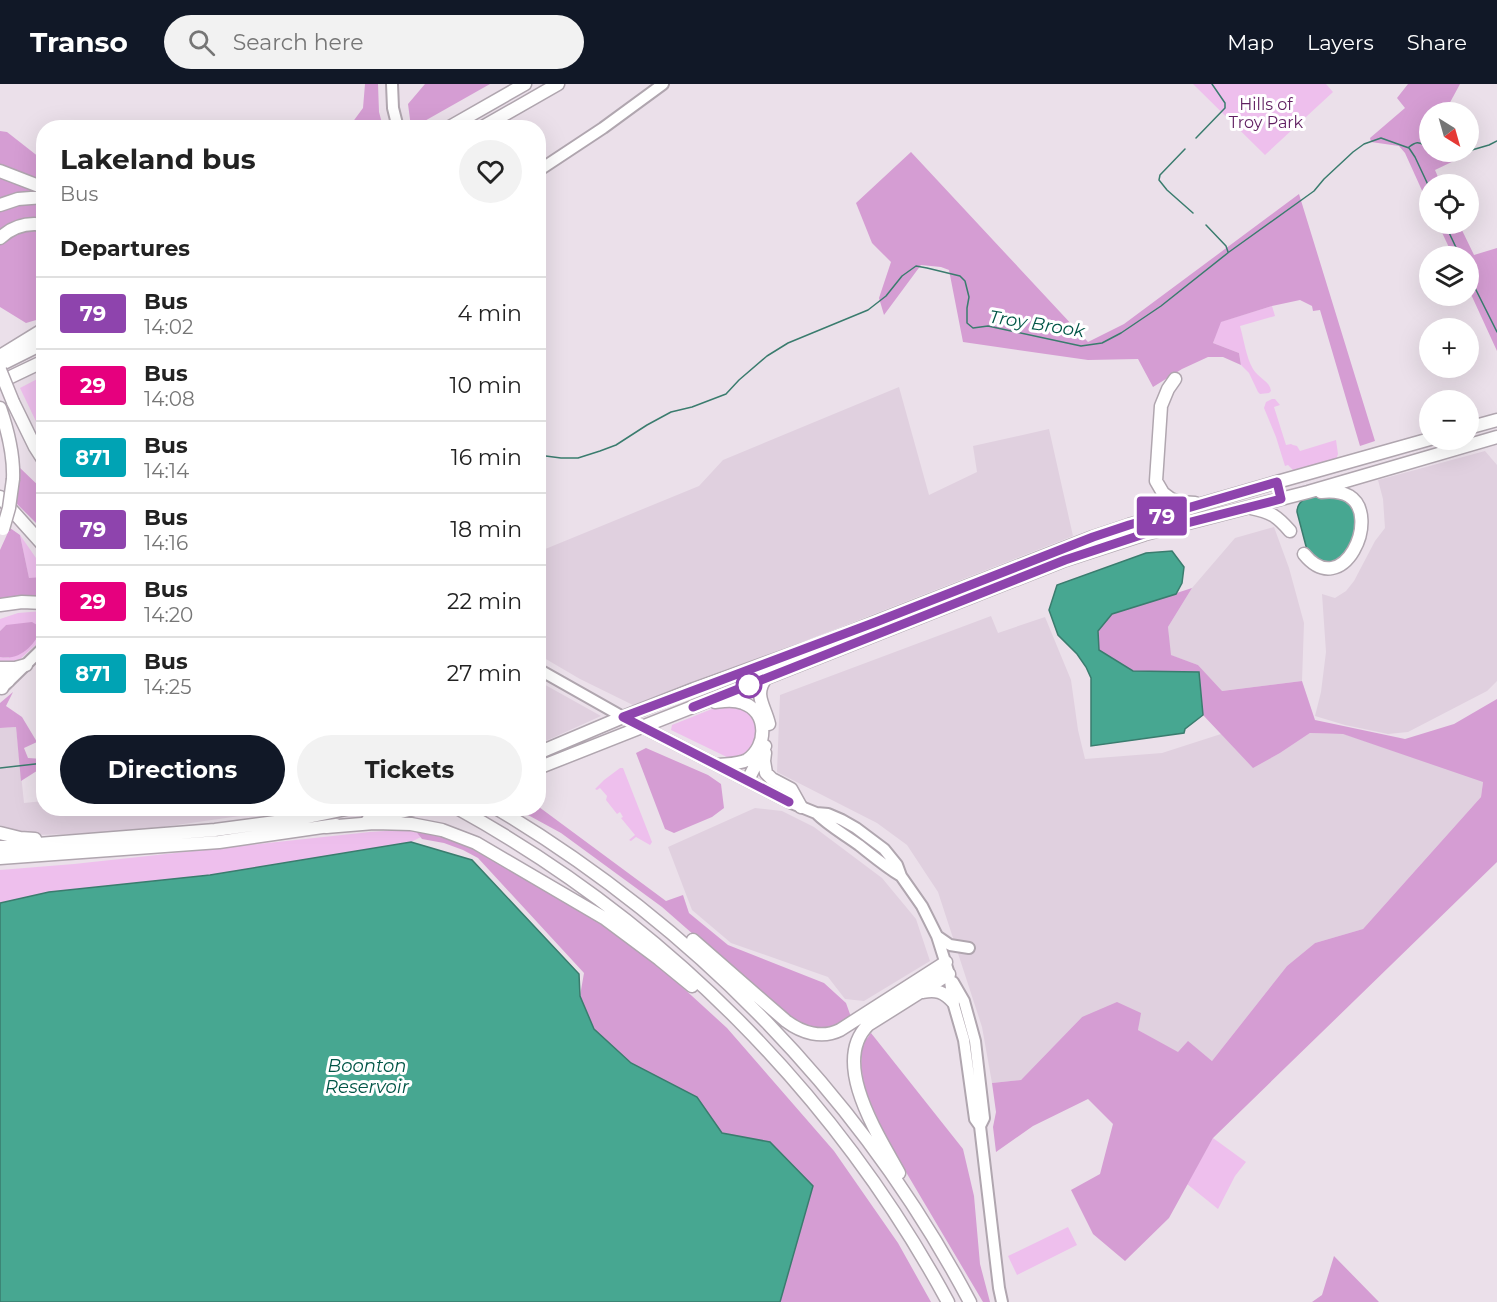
<!DOCTYPE html>
<html lang="en">
<head>
<meta charset="utf-8">
<style>
  body { margin:0; font-family:Montserrat,sans-serif; background:#f2f2f2; color:#222; height:100vh; display:flex; flex-direction:column; font-size:22px; white-space:nowrap }
  * { box-sizing:border-box; margin:0 }
  p { font-size:20px; color:#767676 }
  .icon { flex:none; width:33px; height:33px; fill:none; stroke:currentColor; stroke-width:2; stroke-linecap:round; stroke-linejoin:round }
  .map { position:relative; flex:1; overflow:hidden }
  .side { position:absolute; left:36px; top:36px; width:510px; height:696px; display:flex; flex-direction:column; background:#fff; border-radius:24px; box-shadow:0 6px 24px #0002 }
  .side>* { flex:none }
  .badge { padding:0 12px; border-radius:4px; font-size:21px; line-height:39px }
  .needle { width:39px; rotate:143deg }
  .fabs { position:absolute; left:1419px; top:18px; display:grid; gap:12px }
  .fabs a { display:grid; place-items:center; width:60px; height:60px; border-radius:50%; background:#fff; box-shadow:0 6px 24px #0002; font-size:30px }
  .map>.badge { position:absolute; translate:-50% -50%; box-shadow:0 0 0 3px #fff }
  h2 { padding:0 24px; font-size:22px; line-height:54px }
  .round { display:grid; place-items:center; flex:none; width:63px; height:63px; border-radius:32px; background:#f2f2f2 }
  .headline { display:flex; align-items:center; justify-content:space-between; height:102px; padding:0 24px }
  h1 { font-size:28px; font-weight:700; line-height:45px }
  .action { display:flex; gap:12px; margin-top:auto; padding:12px 24px }
  .action a { flex:1; height:69px; border-radius:36px; background:#111827; color:#fff; font-size:24px; font-weight:700; line-height:69px; text-align:center }
  .action a+a { background:#f2f2f2; color:#222 }
  ul { padding:0; list-style:none }
  li { display:flex; align-items:center; gap:18px; height:72px; padding:0 24px; border-top:2px solid #e0e0e0 }
  li div { flex:1 }
  li b { display:block; font-size:22px }
  li em { font-style:normal }
  li .badge { min-width:66px; font-weight:700; text-align:center }
  header { display:flex; align-items:center; gap:36px; box-sizing:border-box; height:84px; padding:0 30px; background:#111827; color:#fff }
  header strong { font-size:28px }
  nav { display:flex; gap:33px; margin-inline-start:auto; font-size:21px }
  .search { width:420px; height:54px; background:#f2f2f2; display:flex; align-items:center; gap:15px; box-sizing:border-box; padding:0 21px; border-radius:33px; color:#767676; font-size:22px }
  .map>svg:first-child { display:block }
  .built { fill:#e0d0df }
  .green { fill:#eebfed }
  .forest { fill:#d59dd3 }
  .water { fill:#47a791; stroke:#3a7c6e; stroke-width:1.5 }
  .lines { fill:none; stroke-linecap:round; stroke-linejoin:round }
  .stream { stroke:#3a7c6e; stroke-width:1.5 }
  .secondary-casing { stroke:#b0a6af; stroke-width:14 }
  .primary-casing { stroke:#b0a6af; stroke-width:14 }
  .trunk-casing { stroke:#b0a6af; stroke-width:15 }
  .motorway-casing { stroke:#b0a6af; stroke-width:15 }
  .secondary { stroke:#fff; stroke-width:10 }
  .primary { stroke:#fff; stroke-width:10 }
  .trunk { stroke:#fff; stroke-width:12 }
  .motorway { stroke:#fff; stroke-width:12 }
  .motorway-bridge-casing { stroke:#b0a6af; stroke-width:15; stroke-linecap:butt }
  .motorway-bridge { stroke:#fff; stroke-width:12 }
  .line-casing { stroke:#fff; stroke-width:14 }
  .line { stroke:#8e44ad; stroke-width:9 }
  .stop-dot { fill:#fff; stroke:#8e44ad; stroke-width:3 }
  .labels { text-anchor:middle; dominant-baseline:central; stroke-width:6; stroke-linejoin:round; paint-order:stroke }
  .park-label { font-size:16px; fill:#601f61; stroke:#fff }
  .water-label { font-size:18px; font-style:italic; fill:#005546; stroke:#fff }
</style>
</head>
<body>
<header>
<strong>Transo</strong>
<div class="search"><svg class="icon" aria-label="search" viewBox="0 0 24 24"><circle cx="10" cy="10" r="6"/><path d="M15 15l6 6"/></svg>Search here</div>
<nav><a>Map</a><a>Layers</a><a>Share</a></nav>
</header>
<div class="map">
<svg width="1497" height="1218" viewBox="0 0 1497 1218">
  <rect width="100%" height="100%" fill="#ebe0ea"/>
  <!-- built -->
  <path class="built" d="M899 303 929 411 977 388 973 362 1049 345 1073 452 637 623 580 595 539 571 538 468 699 402 723 376Z
    M1485 367 1497 381V597L1487 607 1408 648 1388 650 1345 641 1315 632 1321 608 1326 568 1322 510 1335 514 1346 507 1354 497 1375 457 1385 444 1383 415 1378 396Z
    M1274 443 1289 484 1304 539 1302 597 1221 607 1198 581 1170 571 1168 543 1192 504 1235 454Z
    M991 532 998 549 1045 533 1071 596 1078 646 1085 675 1162 669 1221 650 1253 683 1280 669 1310 649 1344 650 1483 697 1481 713 1363 845 1315 859 1287 882 1212 977 1188 958 1178 969 1138 946 1140 929 1082 933 1021 996 992 999 982 943 938 808 907 761 877 739 777 688 780 611Z
    M539 598H540L601 632 539 660Z
    M16 643 24 719 43 717 44 724 290 725 162 743 85 750 29 751 0 741V644Z
    M755 724 782 727 814 743 882 794 916 835 930 877 864 917 845 915 828 893 731 859 692 826 668 763Z"/>
  <!-- green -->
  <path class="green" d="M1193 0H1326L1333 8 1265 71Z
    M1272 222 1275 232 1240 242C1244 256 1246 273 1253 285 1258 294 1270 297 1271 307L1269 309 1260 310 1258 308 1249 289 1241 281 1239 269 1213 259 1220 238Z
    M43 292V352L20 304Z
    M1272 315H1275L1280 321 1274 323 1286 361 1291 360 1293 361 1297 362 1300 367 1336 356 1338 370 1336 375 1293 386 1288 381 1285 382 1276 353 1264 324 1266 318Z
    M20 451 43 484V493L29 495Z
    M43 527V554L17 578H2L0 577V573L9 574 6 541 0 547V535L18 529Z
    M731 620 751 627 760 646 751 669 733 676 671 646 672 641 722 621Z
    M620 684H623L652 758 650 761 636 753 631 757 629 756 635 751 621 734 623 733 620 728 617 730 606 716 607 712 600 704 597 706 595 705 604 696Z
    M414 745 421 753 411 758 210 791 49 808 0 819V786L74 780 370 748Z
    M1213 1054 1246 1078 1235 1092 1218 1125 1187 1100Z
    M1068 1143 1077 1161 1017 1191 1008 1172Z"/>
  <!-- forest -->
  <path class="forest" d="M365 0H378L379 28 383 43H349L363 24Z
    M425 0H490L414 43H411L408 20Z
    M1408 0H1460L1447 24 1448 28H1430V68H1460L1462 73 1435 86 1441 100H1430L1429 122 1405 69 1399 62 1371 58 1370 54 1405 24 1397 14Z
    M0 47 7 48 44 77 43 136 27 134 0 147Z
    M911 68 1088 258 1124 240 1299 110 1375 357 1360 362 1320 226 1313 227 1312 222 1300 216 1272 222 1221 238 1213 259 1239 269 1241 281 1223 273H1208L1182 285 1153 303 1138 275 1088 276 963 258 949 186 941 183 921 181 884 231 879 214 891 178 872 159 856 119Z
    M1438 140H1459L1474 171 1497 164V267L1469 206 1468 172H1453Z
    M27 146H43V234L26 239 0 223V160L1 157Z
    M19 383 43 406V446L15 418Z
    M10 444 20 451 29 494 43 493V512L0 514V466Z
    M1192 504 1168 543 1171 571 1198 581 1222 607 1302 597 1315 636 1405 655 1454 640 1497 615V778L1213 1054 1169 1134 1125 1177 1093 1150 1071 1106 1100 1090 1113 1040 1088 1015 1033 1042 996 1068 993 1043 996 1028 992 999 1021 996 1082 933 1117 918 1141 929 1138 946 1178 968 1188 957 1212 977 1287 882 1315 859 1363 845 1481 713 1483 698 1343 650 1310 649 1280 669 1253 684 1203 631 1198 588 1133 587 1099 566 1098 547 1112 530Z
    M32 538 42 544C35 561 20 577 0 573V547L6 541Z
    M13 608 6 622 22 633 37 658 24 664 28 674 43 675V683L21 697 16 643 0 644V619Z
    M646 664 708 691 721 700 724 724 712 733 674 749 665 745 636 669Z
    M539 723 666 817 683 811 689 829 728 861 824 899 846 919 851 933C826 951 815 948 789 934L662 823 561 749 517 725 538 724Z
    M414 745 468 758 607 841 657 880 727 944 834 1067 898 1159 931 1218H780L813 1102 770 1058 721 1049 697 1013 631 979 594 945 580 912 584 889 478 774 463 766 444 759 422 755Z
    M871 949 963 1065 974 1112 980 1180 990 1218H983L887 1056 865 1006 861 982 862 961Z
    M1334 1172 1379 1218H1312L1322 1211Z"/>
  <!-- water -->
  <path class="water" d="M1328 409 1336 410 1355 422 1358 446 1345 473 1323 481 1307 466 1297 428C1297 412 1316 412 1328 409Z
    M1172 467 1184 483 1182 499 1176 510 1112 530 1098 547 1099 566 1133 587 1199 588 1203 631 1185 645 1184 649 1091 662V594L1086 583 1077 570 1058 551 1049 526 1057 501 1146 469Z
    M411 758 472 776 579 890 580 912 594 945 631 979 697 1013 722 1049 770 1058 813 1102 780 1218H0V819L49 808 210 791Z"/>
  <g class="lines">
    <!-- stream -->
    <path class="stream" d="M1196 54 1225 24V19L1212 0
      M1409 63C1419 55 1420 60 1430 63
      M1185 65 1160 91 1159 96 1167 106 1193 129
      M1465 68 1489 61 1497 57
      M1445 140 1460 172
      M1206 141 1226 162 1228 168
      M1468 190 1497 248
      M538 371 561 374H578L600 367 616 361 647 341 671 328 692 323 726 310 739 296 767 272 788 259 868 226 886 212 902 192 916 182 927 184 960 192 965 197 969 213 967 224V239L973 244 988 242 1081 262 1102 259 1121 249 1161 222 1229 168 1314 107 1324 95 1353 68 1364 60 1381 54 1409 64 1415 73 1430 105
      M0 684 44 679"/>
    <!-- secondary casing -->
    <g class="secondary-casing">
      <path id="secondary" d="M392 0 393 24 398 44"/>
    </g>
    <!-- primary casing -->
    <g class="primary-casing">
      <path id="primary" d="M538 87 603 44 663 0
        M538 585 623 633 789 718 816 729 828 730 842 736 856 744 884 765 897 781 901 792 922 822 937 852 949 890 953 918 964 956 975 1035 980 1042 999 1204 1002 1218
        M3 603 44 563
        M816 729C829 742 844 750 859 761 873 772 886 783 901 792
        M937 852 950 861 969 864
        M953 898 964 917 975 957 984 1034 980 1042"/>
    </g>
    <!-- trunk casing -->
    <g class="trunk-casing">
      <path id="trunk" d="M1175 295 1168 305 1161 322 1156 397 1163 409 1171 415 1179 418 1195 419
        M1468 344 1497 336
        M1251 424C1271 428 1277 432 1290 447
        M1304 470C1343 518 1382 432 1349 412 1340 407 1330 407 1321 408
        M766 594C753 611 765 622 769 640
        M715 618C724 617 733 615 743 619 768 628 768 662 747 676 739 680 728 680 719 681
        M538 669 623 633 694 605 822 559 1093 453 1129 441 1277 398 1430 355
        M765 669 764 677 766 689 772 695 791 705 801 723
        M538 684 1065 476 1145 450 1308 408 1497 353
        M748 696 765 662
        M368 736 417 724
        M0 749 20 754 35 755
        M0 763 215 746 298 735 351 724
        M0 774 219 758 336 741"/>
    </g>
    <!-- motorway casing -->
    <g class="motorway-casing">
      <path id="motorway" d="M448 44 525 0
        M481 44 558 0
        M0 87 44 104
        M0 121 18 115 44 113
        M0 154C12 143 27 138 44 141
        M0 272 44 245
        M0 281 44 259
        M0 298 44 277
        M13 318 35 363 44 377
        M0 324C8 347 14 370 13 395
        M0 413 44 462
        M0 521 22 518 44 519
        M0 584H15L26 581
        M0 589 8 597
        M0 602 2 604
        M457 724C664 838 835 1010 948 1218
        M496 724C695 843 861 1012 970 1218
        M326 743 374 739 411 740 442 746 476 759 604 834 659 875 692 902
        M693 856 786 937C802 949 822 955 840 946L946 878
        M923 908C936 905 944 908 953 918
        M899 1089C879 1052 830 979 868 941L949 890"/>
    </g>
    <!-- secondary -->
    <use href="#secondary" class="secondary"/>
    <!-- primary -->
    <use href="#primary" class="primary"/>
    <!-- trunk -->
    <use href="#trunk" class="trunk"/>
    <!-- motorway -->
    <use href="#motorway" class="motorway"/>
    <!-- motorway-bridge casing -->
    <g class="motorway-bridge-casing">
      <path id="motorway-bridge" d="M0 286 13 318
        M3 445 9 424 13 395"/>
    </g>
    <!-- motorway-bridge -->
    <use href="#motorway-bridge" class="motorway-bridge"/>
  </g>
  <g class="lines">
    <!-- line casing -->
    <g class="line-casing">
      <path id="line" d="M693 623 1065 476 1144 450 1281 415 1277 398 1129 441 1093 453 876 538 623 633 789 718"/>
    </g>
    <!-- line -->
    <use href="#line" class="line"/>
  </g>
  <!-- markers -->
  <circle class="stop-dot" cx="749" cy="601" r="12"/>
  <g class="labels">
    <!-- park labels -->
    <g class="park-label">
      <text x="1266" y="20">Hills of<tspan x="1266" dy="18">Troy Park</tspan></text>
    </g>
    <!-- water labels -->
    <g class="water-label">
      <text transform="translate(1037 240) rotate(9)">Troy Brook</text>
      <text x="367" y="982">Boonton<tspan x="367" dy="21">Reservoir</tspan></text>
    </g>
  </g>
</svg>
<div class="fabs">
<a><svg class="needle" viewBox="-14 -14 28 28"><path d="M0-13l5 13h-10z" fill="#e53935"/><path d="M0 13l5-13h-10z" fill="#767676"/></svg></a>
<a><svg class="icon" aria-label="locate" viewBox="0 0 24 24"><circle cx="12" cy="12" r="6"/><path d="M12 2v4M12 18v4M2 12h4M18 12h4"/></svg></a>
<a><svg class="icon" aria-label="layers" viewBox="0 0 24 24"><path d="M12 4l9 5-9 5-9-5zM3 14l9 5 9-5"/></svg></a>
<a>+</a>
<a>−</a>
</div>
<b class="badge" style="left:1162px;top:432px;background:#8e44ad;color:#fff">79</b>
<section class="side">
<div class="headline"><div><h1>Lakeland bus</h1><p>Bus</p></div><a class="round"><svg class="icon" aria-label="heart" viewBox="0 0 24 24"><path d="M12 20l-8-8c-3-5 5-10 8-4 3-6 11-1 8 4z"/></svg></a></div>
<h2>Departures</h2>
<ul>
<li><span class="badge" style="background:#8e44ad;color:#fff">79</span><div><b>Bus</b><p>14:02</p></div><em>4 min</em></li>
<li><span class="badge" style="background:#e6007e;color:#fff">29</span><div><b>Bus</b><p>14:08</p></div><em>10 min</em></li>
<li><span class="badge" style="background:#00a3b4;color:#fff">871</span><div><b>Bus</b><p>14:14</p></div><em>16 min</em></li>
<li><span class="badge" style="background:#8e44ad;color:#fff">79</span><div><b>Bus</b><p>14:16</p></div><em>18 min</em></li>
<li><span class="badge" style="background:#e6007e;color:#fff">29</span><div><b>Bus</b><p>14:20</p></div><em>22 min</em></li>
<li><span class="badge" style="background:#00a3b4;color:#fff">871</span><div><b>Bus</b><p>14:25</p></div><em>27 min</em></li>
</ul>
<div class="action"><a>Directions</a><a>Tickets</a></div>
</section>
</div>
</body>
</html>
